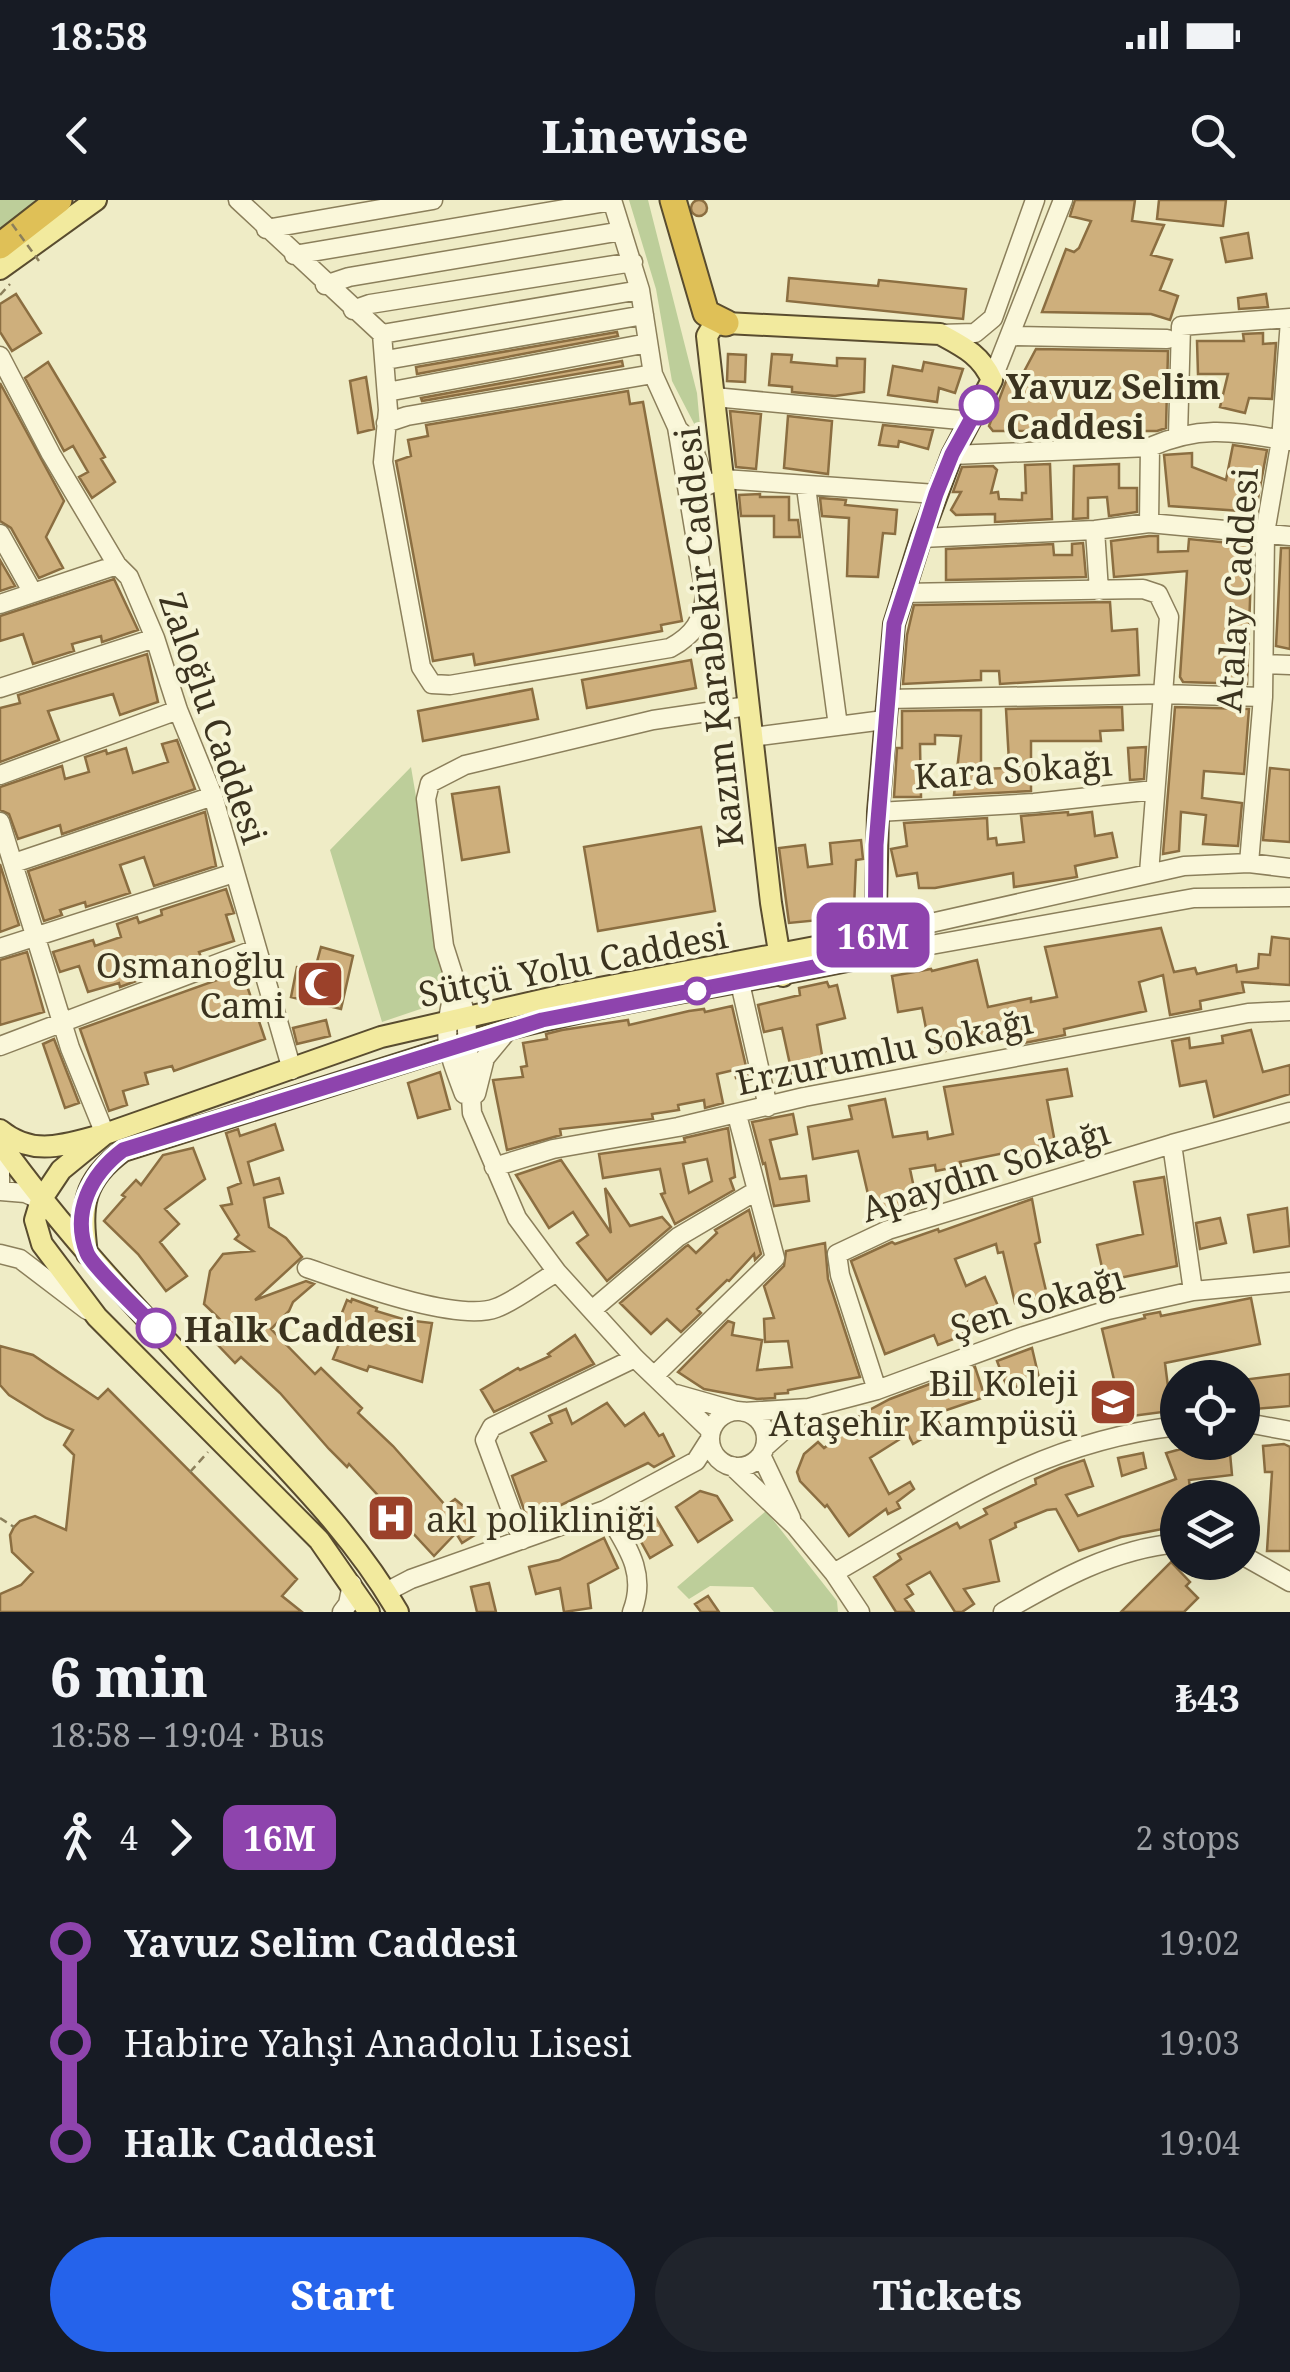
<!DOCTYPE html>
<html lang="en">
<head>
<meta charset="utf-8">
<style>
  body { margin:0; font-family:"Noto Serif",serif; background:#20242c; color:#f1f3f6; height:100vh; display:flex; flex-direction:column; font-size:38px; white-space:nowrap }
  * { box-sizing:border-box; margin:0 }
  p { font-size:32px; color:#9ea1a6 }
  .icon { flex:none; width:55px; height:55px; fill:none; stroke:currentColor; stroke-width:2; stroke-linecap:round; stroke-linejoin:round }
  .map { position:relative; height:1412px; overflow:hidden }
  .drawer { display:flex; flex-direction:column; background:#171b24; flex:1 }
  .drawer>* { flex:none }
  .badge { padding:0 20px; border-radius:15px; font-size:35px; line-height:65px }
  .controls { position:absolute; left:1160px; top:1160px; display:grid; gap:20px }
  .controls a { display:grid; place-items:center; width:100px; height:100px; border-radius:50%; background:#171b24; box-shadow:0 10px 40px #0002; font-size:50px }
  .map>.badge { position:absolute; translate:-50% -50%; box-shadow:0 0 0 5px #fff }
  .legs { display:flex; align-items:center; gap:15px; height:110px; padding:0 50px; font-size:32px }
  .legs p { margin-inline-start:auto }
  .summary { display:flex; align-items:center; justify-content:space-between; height:170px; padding:0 50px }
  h1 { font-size:55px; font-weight:800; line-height:75px }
  .cta { display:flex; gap:20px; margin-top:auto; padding:20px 50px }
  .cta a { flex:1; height:115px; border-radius:60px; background:#2563eb; color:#fff; font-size:40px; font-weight:800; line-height:115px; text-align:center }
  .cta a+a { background:#20242c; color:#f1f3f6 }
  ul { padding:0 50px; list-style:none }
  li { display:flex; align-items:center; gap:35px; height:100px; font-size:38px }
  li i { display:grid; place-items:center; width:15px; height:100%; margin:0 12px; background:currentColor }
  li i::after { content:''; width:25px; height:25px; margin:-12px; border:8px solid; border-radius:50%; background:#171b24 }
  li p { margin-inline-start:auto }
  li:first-child i { background:linear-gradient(#0000 50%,currentColor 0) }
  li:last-child i { background:linear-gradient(currentColor 50%,#0000 0) }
  .status { display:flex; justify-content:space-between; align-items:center; height:70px; padding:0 50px; background:#171b24; direction:ltr }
  .status svg { height:28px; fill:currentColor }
  header { display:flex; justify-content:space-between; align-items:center; height:130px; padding:0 50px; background:#171b24; font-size:45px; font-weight:800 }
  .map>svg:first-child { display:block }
  .green { fill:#bdce9a }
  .building { fill:#ceaf7c; stroke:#8b6e41; stroke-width:2.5; fill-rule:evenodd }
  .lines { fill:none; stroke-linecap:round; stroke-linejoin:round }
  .minor-casing { stroke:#8b7f5b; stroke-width:21 }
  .major-casing { stroke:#594c2f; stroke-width:24 }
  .highway-casing { stroke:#594c2f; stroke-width:29 }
  .path { stroke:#8b7f5b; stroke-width:2.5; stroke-dasharray:8 5; stroke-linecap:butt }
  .minor { stroke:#faf7da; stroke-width:18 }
  .major { stroke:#f2ea9e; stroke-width:20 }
  .highway { stroke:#dfc057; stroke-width:25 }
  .path-bridge { stroke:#8b7f5b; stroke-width:2.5; stroke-dasharray:8 5; stroke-linecap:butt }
  .line-1-casing { stroke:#fff; stroke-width:22 }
  .line-1 { stroke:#8e44ad; stroke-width:15 }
  .stop-1-dot { fill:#fff; stroke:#8e44ad; stroke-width:5 }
  .labels { text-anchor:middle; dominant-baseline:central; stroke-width:8; stroke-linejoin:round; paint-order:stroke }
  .stop-label { font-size:35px; font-weight:bold; fill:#3b331f; stroke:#f6f4d6; text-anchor:start }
  .street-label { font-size:35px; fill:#3b331f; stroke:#f6f4d6 }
  .poi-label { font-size:35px; fill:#3b331f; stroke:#f6f4d6; text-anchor:end }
</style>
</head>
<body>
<div class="status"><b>18:58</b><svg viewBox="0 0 49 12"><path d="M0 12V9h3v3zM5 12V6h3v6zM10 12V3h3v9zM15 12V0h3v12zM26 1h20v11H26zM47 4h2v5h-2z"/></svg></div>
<header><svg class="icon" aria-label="back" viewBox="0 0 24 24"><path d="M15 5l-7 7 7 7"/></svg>Linewise<svg class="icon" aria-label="search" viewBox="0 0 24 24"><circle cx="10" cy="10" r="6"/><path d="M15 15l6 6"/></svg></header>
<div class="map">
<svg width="1290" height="1412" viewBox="0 0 1290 1412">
  <rect width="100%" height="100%" fill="#efecc6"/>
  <!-- green -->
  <path class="green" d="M0 0H51L0 41Z
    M629 0H648L697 193 701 237 672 181 656 89Z
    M411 567 450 799 382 822 330 650Z
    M766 1311 837 1401 838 1412H774L753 1387 710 1386 689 1399 677 1387Z"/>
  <!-- building -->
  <path class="building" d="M691 8a8 8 0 1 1 16 0a8 8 0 1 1-16 0Z
    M1075 0H1135L1132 21 1164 25 1151 55 1172 60 1160 90 1178 96 1170 120 1151 114 1042 112 1066 49 1074 52 1079 48 1091 21 1070 16Z
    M1159 0H1226L1223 26 1157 19Z
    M1248 33 1252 58 1226 62 1221 38Z
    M789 78 878 86 879 80 966 89 963 119 787 101Z
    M16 94 41 133 12 151 0 132V104Z
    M1266 94 1268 107 1239 109 1238 98Z
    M617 132 618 136 417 174 416 167Z
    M1263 133V144L1276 143 1272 199 1249 198 1245 213 1220 207 1228 174H1198L1197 141H1244L1243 134Z
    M1036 149 1168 151 1166 228 1157 231H993L989 226 1008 176 1020 179Z
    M728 154 746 155 745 182 727 181Z
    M772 154 792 155 791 162 837 166V158L865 159 864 192 835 196 792 192V187L769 185Z
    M622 161 623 166 422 201 421 198Z
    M48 162 105 257 101 259 115 282 92 298 79 277 88 272 73 246 64 251 25 178Z
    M924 162 963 169 955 193 939 188 937 202 888 195 893 166 922 171Z
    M366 177 374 229 358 233 350 181Z
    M0 183 64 301 46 337 63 368 39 378 11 328 0 321Z
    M628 191 630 204 643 202 682 421 661 425 662 431 475 465 473 454 433 461 396 261 411 256 408 240 428 236 426 225Z
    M730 211 761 214 756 269 736 267Z
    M788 216 832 221 828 274 784 268Z
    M883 225 933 230 928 249 899 241 898 247 879 245Z
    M1233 245 1267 250 1254 320 1241 319V311L1169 306 1164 255 1192 253V267L1226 280Z
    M1050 264 1052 319 995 322V314L956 315 951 310 961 292H953L962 267 993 266 997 270 991 293 998 292 999 299 1022 300V293H1026L1025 265Z
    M1119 264V288H1137V312L1109 316 1107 297 1088 298V318L1073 319 1074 266Z
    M760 294V297H789V320H798L800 337H774V316H741L739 295Z
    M820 298 846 300 845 305 897 310 895 334 883 333 878 377 847 376 849 318 822 316Z
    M1149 336H1158V352L1188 351 1189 339 1252 345 1247 484 1183 482 1180 477 1187 371 1114 377 1111 341Z
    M1083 343 1086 377 946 380V349L1053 344 1054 355H1072V344Z
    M1281 348H1290V449L1276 446Z
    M0 360 15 386 0 391Z
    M114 379 138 430 102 442 101 436 72 444 74 451 33 464 23 434 0 441V416Z
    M1110 402 1112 431 1137 429 1139 475 1000 484 999 471H981V480L903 484 907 435 914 405Z
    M147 454 158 502 120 515 113 494 48 511 59 540 0 562V508L20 503 18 495Z
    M691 460 696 488 587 508 582 480Z
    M532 489 538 519 423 541 418 511Z
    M1122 507 1123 530 1100 531 1101 541H1031V591L954 595 961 536 935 535V544H920L921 597H894L897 548H902V511L981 510V569L1006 568 1005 562H1009L1006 509Z
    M1175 507 1249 509 1244 574 1204 571 1202 598 1242 603 1238 646 1203 644 1206 615 1181 612 1179 651 1163 654Z
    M177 540 195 589 62 634 60 625 18 639 9 614 0 610V587L62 566 65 579 89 572 85 557 106 550 107 554 126 548 133 573 168 562 162 544Z
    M1146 547 1144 579 1130 580 1128 548Z
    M1270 568 1290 570V642L1263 640Z
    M499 587 509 652 462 660 452 594Z
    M205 612 216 666 154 686 144 657 120 665 130 693 86 707 85 702 60 710 62 715 44 721 28 671Z
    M1068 612V615L1092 612 1095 636 1112 633 1117 657 1075 666 1077 677 1014 687 1013 673 935 688H919L917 673 897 676 891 649 907 646 904 623 987 618 988 639 996 638 997 645 1024 642 1021 616Z
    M701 627 715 711 598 731 584 647Z
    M861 640 863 659 856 660 854 708 819 713 820 720 789 723 779 648 805 645 808 667 832 664 830 643Z
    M0 664 19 725 0 732Z
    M226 689 234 713 226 715 234 741 199 752 201 757 120 787 119 783 88 792 79 766 60 772 53 752 93 740 95 746 121 737 117 724 137 717 139 723 162 715 161 710Z
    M1161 728 1174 772 1195 768 1197 774 1236 765 1237 772 1258 768 1259 754 1270 755 1272 737 1290 739V785L1242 782 1244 792 1200 801 1201 809 1170 815 1163 775 1139 782 1146 811 1064 829 1065 835 1019 844 1017 836 931 854 922 808 898 812 892 776 931 769 932 771 977 760 988 807 1031 798V802L1057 797 1045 747Z
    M321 747 353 756 341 809 291 797 297 767 315 769Z
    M27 752 44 812 0 825V760Z
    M242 771 265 839 174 871 172 866 145 873 148 884 123 891 127 905 109 911 80 829Z
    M827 782 829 787 837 785 845 818 817 825 825 873 793 878 782 828 764 832 758 805 800 795 799 788Z
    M732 806 748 875 736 878 734 870 717 874 723 903 705 908 704 900 678 905 679 910 652 914 653 919 560 929 561 935 507 950 493 880 523 877 521 867 527 866 523 843 547 839 546 834 562 830 628 820 629 825 689 811 704 809 705 812Z
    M326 820 330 836 297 844 293 828Z
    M1251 830 1263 872 1290 865V894L1214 917 1206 881 1180 886 1172 841 1189 838 1190 848 1223 843 1222 836Z
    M54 839 79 903 65 908 43 844Z
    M1067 869 1072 896 1047 900 1056 948 1020 955 1019 950 960 962 961 966 936 971 935 965 910 969 918 1007 873 1016 858 951 813 959 808 927 852 919 849 906 885 899 893 937 927 932 928 939 953 934 944 887Z
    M440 872 450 909 418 918 408 883Z
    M793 914 797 934 770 940 780 979 806 976 809 1001 774 1006 765 963 763 964 752 922Z
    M275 924 283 950 248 962 254 985 279 978 283 993 264 998 269 1027 286 1038 302 1057 255 1100 306 1081 314 1084 293 1102 289 1111 271 1129 315 1174 321 1168 362 1208 358 1213 393 1246 446 1306 455 1299 467 1309 478 1333 462 1343 456 1333 434 1356 349 1264 347 1267 329 1249 280 1193 241 1157 235 1163 216 1143 230 1129 204 1104 210 1071 223 1054 253 1051 235 1039 239 1035 221 1006 232 1004 228 988 241 983 226 933 238 929 240 936Z
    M728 928 735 977 730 979 734 990 675 1024 661 994 665 993 660 969 603 978 599 954 685 942 684 938ZM707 959 712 981 689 993 683 964Z
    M193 948 205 979 165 1009 179 1024 160 1042 187 1076 166 1091 138 1054 104 1021 125 997 122 995 136 980 141 985 163 955Z
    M561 960 611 1033 605 988 630 1026 662 1017 671 1027 607 1081 577 1043 588 1035 573 1012 549 1028 516 975Z
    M1164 977 1177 1066 1105 1081 1097 1045 1143 1034 1134 982Z
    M1032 999 1040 1042 1035 1044 1047 1095 1015 1103 1003 1052 998 1053 996 1044 955 1059 966 1086 985 1077 999 1108 961 1124 964 1135 938 1145 934 1135 885 1154 851 1061 892 1042 895 1044 938 1029 939 1032Z
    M1287 1008 1290 1046 1254 1052 1248 1015Z
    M749 1010 761 1054 755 1060 754 1054 729 1081 727 1080 697 1109 701 1113 681 1132 667 1119 651 1134 620 1103 685 1047 688 1045 696 1053 717 1033 715 1030Z
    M1220 1018 1226 1043 1200 1049 1196 1023Z
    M825 1043 828 1079 860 1177 788 1190V1193L775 1194V1198L757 1199 704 1189 678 1172 728 1121 734 1123 732 1135 762 1140 757 1170 792 1167 788 1141 765 1142 764 1119 774 1118 764 1086 784 1066 786 1051Z
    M1251 1098 1260 1144 1165 1163 1168 1187 1178 1186V1210L1101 1220 1098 1190 1115 1184 1102 1129 1145 1118 1144 1115 1160 1112 1161 1116Z
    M352 1099 377 1108 376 1111 406 1120 432 1123 422 1182 369 1166 367 1171 333 1159 341 1139 334 1133 347 1100 351 1102Z
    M575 1135 594 1164 494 1212 481 1190 518 1168 520 1170 550 1156 548 1154Z
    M0 1146 33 1155 98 1199 108 1189 297 1379 282 1396 302 1412H0V1394L21 1385 33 1372 12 1352 10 1335 14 1327 20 1321 35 1316 66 1330 74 1255 64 1245 73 1230 46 1218 9 1195 0 1185Z
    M1032 1148 1039 1178 1008 1190 997 1161Z
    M975 1167 985 1197 935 1214 941 1228 913 1244 908 1234 870 1258 889 1294 910 1282 914 1289 897 1302 900 1308 888 1314 886 1309 849 1336 827 1305 825 1307 800 1281 797 1272 804 1254 818 1242 824 1248 847 1231V1227L860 1215 890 1199Z
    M1290 1174V1206L1242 1210V1180Z
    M607 1203 625 1226 644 1213 659 1236 663 1234 674 1256 654 1267 648 1263 528 1321 512 1276 546 1261 531 1233 552 1223 549 1216 566 1209 572 1224Z
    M1202 1242H1229L1232 1275 1189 1280 1191 1298H1178V1326L1121 1337 1079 1351 1056 1309 1047 1310 1015 1323 1016 1327 990 1340 999 1381 964 1389 974 1404 962 1412H955L930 1372 907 1385 913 1394 905 1399 914 1412H896L874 1377 901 1359 898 1354 957 1323 960 1328 987 1314 984 1309 1036 1284 1035 1279 1060 1268 1084 1260 1093 1286 1066 1295 1078 1316 1176 1279 1166 1253 1181 1249 1180 1245Z
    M1284 1244 1290 1247V1351H1267L1272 1272H1265L1263 1246Z
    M1143 1253 1146 1268 1122 1276 1118 1258Z
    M700 1291 717 1296 732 1320 698 1342 676 1307Z
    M650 1308 672 1345 650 1358 629 1320Z
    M604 1338 618 1368 588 1384 591 1408 564 1412 560 1388 536 1394 529 1367 559 1360Z
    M1171 1362 1190 1382 1186 1386 1198 1398 1184 1412H1121Z
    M489 1383 496 1412H477L471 1387Z
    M708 1396 719 1412H701L695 1404Z"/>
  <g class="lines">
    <!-- minor casing -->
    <g class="minor-casing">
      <path id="minor" d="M238 0 382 134 388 210 383 262 421 467 432 484 450 485 670 448C694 435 703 421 705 394L677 227 653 174 640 90 612 0
        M266 29 433 0
        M294 55 612 1
        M325 85 349 77 622 31
        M353 110 370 104 633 62
        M382 134 640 90
        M940 134 975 133 993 118 1035 0
        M1011 136 1167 139
        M0 156 51 254 117 365 129 377 155 438 178 510 213 596 292 870
        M386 160 644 115
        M992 180 1063 0
        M387 192 648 143
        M714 197 971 221
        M386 223 407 216 653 174
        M680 231 692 244 706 286 723 279 936 294
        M1178 235 1181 126 1290 118
        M952 255 1150 247C1203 224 1234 232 1290 241
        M806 287 838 526
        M1149 323 1150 247
        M1095 330 1099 391
        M0 334 33 393
        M921 338 1095 330 1149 323 1290 336
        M902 393 1143 389 1158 394 1169 417 1149 673
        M0 404 117 365
        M1264 464 1290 465
        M0 488 155 438
        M887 499 1162 494 1263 497
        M752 537 884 520
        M0 575 178 510
        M878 612 1034 603 1154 590
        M0 622 70 848 105 934
        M14 663 213 596
        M1249 663 1263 497 1265 333 1281 240 1290 121
        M873 736 1184 666 1249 663 1290 668
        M0 748 234 673
        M875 755 1194 698 1290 697
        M740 783 768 907
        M455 788C441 836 447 849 464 894
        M0 846 256 749
        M476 894 485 858 509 829
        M1172 944 1193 1091
        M0 947V991
        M494 967 553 949 678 927 804 897 1248 813 1290 811
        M0 991 25 993 41 1000
        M0 1054 20 1059 87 1110
        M307 1068C348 1082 457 1123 496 1108 517 1100 537 1083 557 1072
        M592 1110 678 1037 756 991
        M655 1175 775 1058 737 915
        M877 1190 840 1075 837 1054 888 1030 1172 944 1290 912
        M676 1194 736 1211
        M710 1239a28 28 0 1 1 56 0a28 28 0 1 1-56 0Z
        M744 1212 809 1208 877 1190 1024 1136 1108 1110 1193 1091 1290 1082
        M1242 1222 1290 1231
        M711 1231 635 1158 557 1072 517 1018 472 913 466 815 444 746 426 599 430 583 465 565 653 520 748 506
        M765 1247 809 1208
        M761 1255 791 1318
        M732 1266 796 1327 834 1373 860 1412
        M605 1310C625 1344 648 1371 632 1412
        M522 1340 485 1240 492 1227 635 1158
        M1242 1355 1290 1382
        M834 1373C951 1306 1039 1242 1178 1226
        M386 1392 411 1379 605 1310 696 1261 710 1239
        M342 1412 348 1404 352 1384
        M1003 1412C1058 1380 1113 1349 1178 1343"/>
    </g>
    <!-- major casing -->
    <g class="major-casing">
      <path id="major" d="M0 69 96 0
        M0 930C32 956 61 946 98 936
        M0 943C71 1042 156 1129 239 1218 296 1279 356 1339 398 1412
        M87 1054C81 1006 82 981 123 951L509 829C630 798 753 782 875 755L878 612 894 424 921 338 952 255 992 180C981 155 964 147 940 134L726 123 713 126 707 136 771 703 783 776
        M369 1412 319 1340 97 1117 42 1044 35 1020 41 1000 61 970 105 934 381 837 568 794 873 736"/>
    </g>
    <!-- highway casing -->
    <g class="highway-casing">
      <path id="highway" d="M673 0 706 113 726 123
        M0 46 59 0"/>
    </g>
    <!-- path -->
    <path class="path" d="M0 95 10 84
      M190 1272 208 1252
      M0 1318 14 1327"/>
    <!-- minor -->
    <use href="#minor" class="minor"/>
    <!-- major -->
    <use href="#major" class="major"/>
    <!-- highway -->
    <use href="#highway" class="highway"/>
    <!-- path-bridge -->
    <path class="path-bridge" d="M12 24 39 61"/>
  </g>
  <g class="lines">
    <!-- line-1 casing -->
    <g class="line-1-casing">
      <path id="line-1" d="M156 1128C143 1114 92 1066 87 1053 71 1012 91 974 123 950L542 820 875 755 876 645 894 424 936 294 952 254 979 205"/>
    </g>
    <!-- line-1 -->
    <use href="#line-1" class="line-1"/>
  </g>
  <!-- icons -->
  <defs>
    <g id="mosque-square" transform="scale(2.5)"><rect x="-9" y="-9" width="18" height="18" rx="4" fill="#9b412a" stroke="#f6f4d6"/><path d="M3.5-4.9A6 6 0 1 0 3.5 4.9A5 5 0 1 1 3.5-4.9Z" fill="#fff"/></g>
    <g id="school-square" transform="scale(2.5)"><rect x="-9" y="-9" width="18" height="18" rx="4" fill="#9b412a" stroke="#f6f4d6"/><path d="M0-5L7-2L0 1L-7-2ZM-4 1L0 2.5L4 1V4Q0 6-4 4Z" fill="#fff"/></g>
    <g id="hospital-square" transform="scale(2.5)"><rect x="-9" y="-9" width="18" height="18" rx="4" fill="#9b412a" stroke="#f6f4d6"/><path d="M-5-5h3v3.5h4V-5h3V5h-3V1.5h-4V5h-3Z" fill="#fff"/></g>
  </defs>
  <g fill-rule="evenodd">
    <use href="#mosque-square" x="320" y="784"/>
    <use href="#school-square" x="1113" y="1202"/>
    <use href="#hospital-square" x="391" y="1318"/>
  </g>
  <!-- markers -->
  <g class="stop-1-dot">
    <circle cx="979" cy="205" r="18"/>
    <circle cx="697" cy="791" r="12"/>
    <circle cx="156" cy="1128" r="18"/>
  </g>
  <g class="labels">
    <!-- stop labels -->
    <g class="stop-label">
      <text x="1006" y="185">Yavuz Selim<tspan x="1006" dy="40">Caddesi</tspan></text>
      <text x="184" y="1128">Halk Caddesi</text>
    </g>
    <!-- street labels -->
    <g class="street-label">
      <text transform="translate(1236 390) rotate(-86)">Atalay Caddesi</text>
      <text transform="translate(708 437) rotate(-96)">Kazım Karabekir Caddesi</text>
      <text transform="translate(214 518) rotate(71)">Zaloğlu Caddesi</text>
      <text transform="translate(1013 569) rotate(-4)">Kara Sokağı</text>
      <text transform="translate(573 764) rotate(-11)">Sütçü Yolu Caddesi</text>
      <text transform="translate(884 851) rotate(-12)">Erzurumlu Sokağı</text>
      <text transform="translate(985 970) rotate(-18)">Apaydın Sokağı</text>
      <text transform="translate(1037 1102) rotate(-17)">Şen Sokağı</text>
    </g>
    <!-- poi labels -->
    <g class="poi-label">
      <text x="285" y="764">Osmanoğlu<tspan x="285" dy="40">Cami</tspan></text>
      <text x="1078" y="1182">Bil Koleji<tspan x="1078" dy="40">Ataşehir Kampüsü</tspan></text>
      <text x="426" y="1318" text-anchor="start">akl polikliniği</text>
    </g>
  </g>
</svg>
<div class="controls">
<a><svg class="icon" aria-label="locate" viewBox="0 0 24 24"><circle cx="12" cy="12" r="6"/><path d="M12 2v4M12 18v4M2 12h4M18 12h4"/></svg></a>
<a><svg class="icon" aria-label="layers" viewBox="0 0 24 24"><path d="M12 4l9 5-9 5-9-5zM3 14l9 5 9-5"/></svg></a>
</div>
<b class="badge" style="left:873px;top:735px;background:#8e44ad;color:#fff">16M</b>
</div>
<section class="drawer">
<div class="summary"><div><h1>6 min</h1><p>18:58 – 19:04 · Bus</p></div><b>₺43</b></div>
<div class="legs"><svg class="icon" aria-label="walk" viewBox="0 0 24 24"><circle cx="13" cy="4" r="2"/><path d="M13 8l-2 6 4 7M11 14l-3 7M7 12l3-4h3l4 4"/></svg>4<svg class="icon" aria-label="forward" viewBox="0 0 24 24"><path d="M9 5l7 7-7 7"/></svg><b class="badge" style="background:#8e44ad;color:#fff">16M</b><p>2 stops</p></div>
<ul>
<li><i style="color:#8e44ad"></i><b>Yavuz Selim Caddesi</b><p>19:02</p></li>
<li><i style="color:#8e44ad"></i><span>Habire Yahşi Anadolu Lisesi</span><p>19:03</p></li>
<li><i style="color:#8e44ad"></i><b>Halk Caddesi</b><p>19:04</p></li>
</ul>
<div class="cta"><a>Start</a><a>Tickets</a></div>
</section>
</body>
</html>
